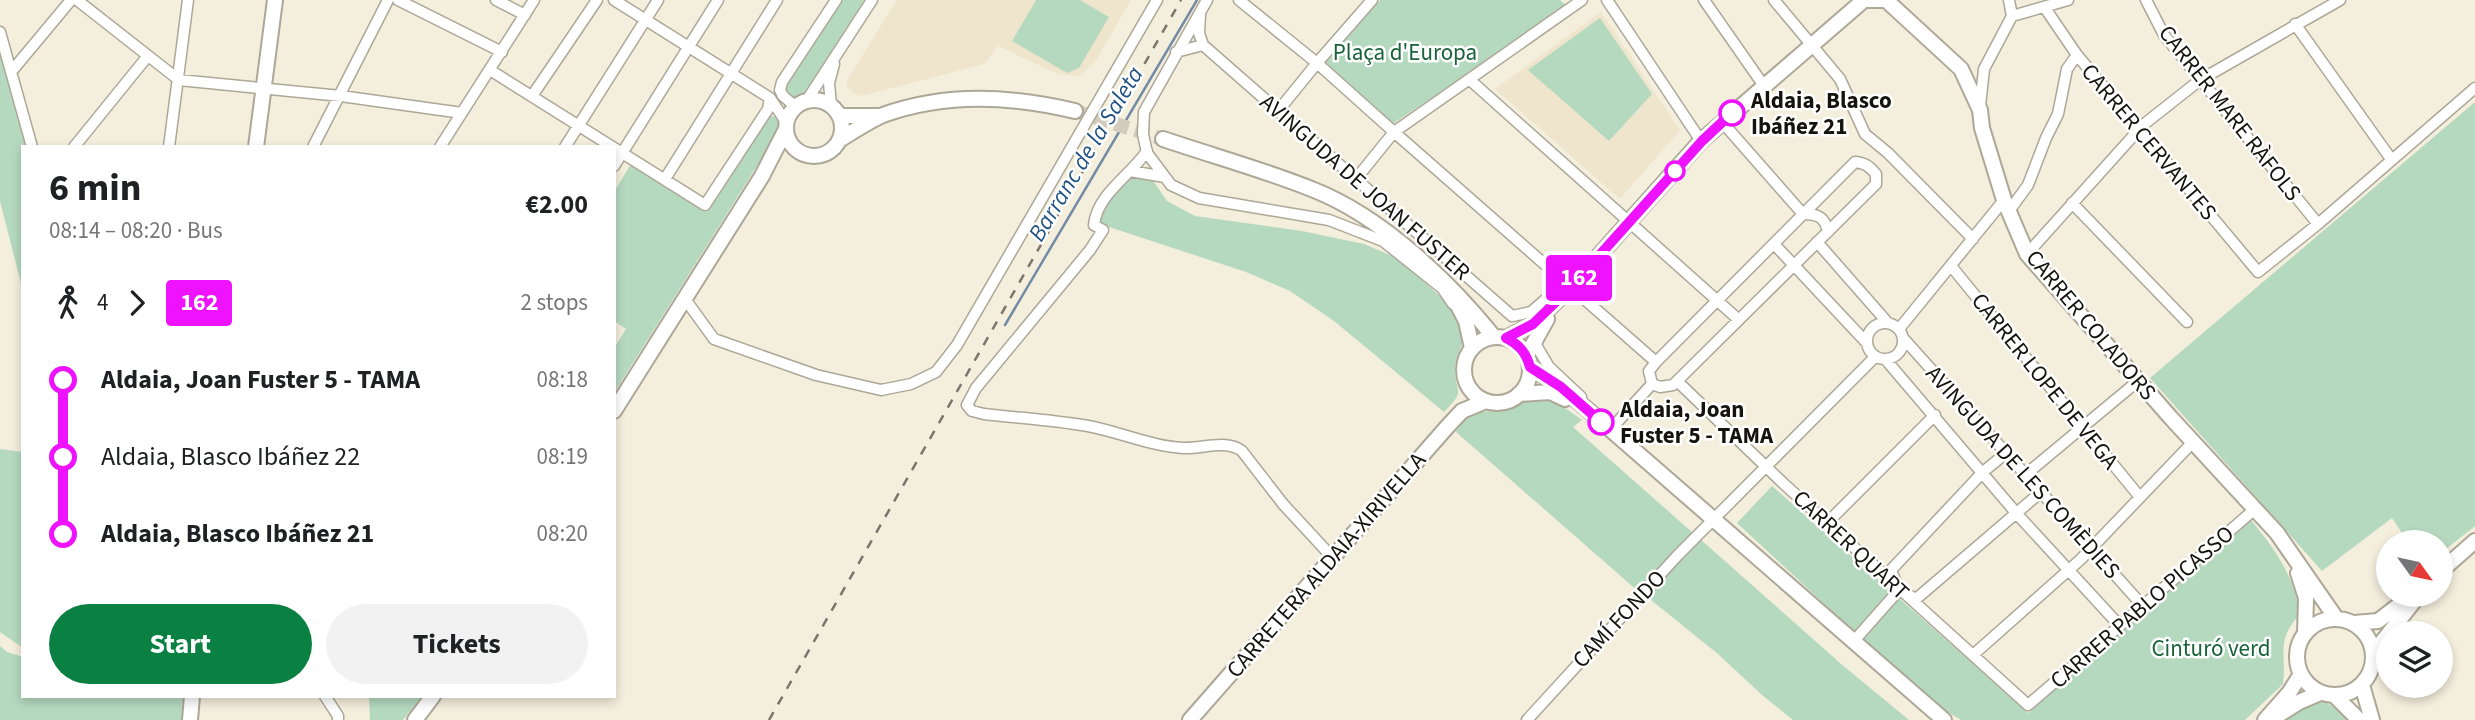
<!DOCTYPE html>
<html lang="en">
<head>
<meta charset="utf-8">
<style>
  body { margin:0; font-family:"Source Sans 3",sans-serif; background:#f2f2f2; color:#202124; height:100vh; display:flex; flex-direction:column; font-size:26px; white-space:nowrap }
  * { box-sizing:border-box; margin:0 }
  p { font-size:23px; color:#757577 }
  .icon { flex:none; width:38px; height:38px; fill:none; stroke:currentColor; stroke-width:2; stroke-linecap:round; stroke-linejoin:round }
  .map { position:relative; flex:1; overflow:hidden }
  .details { position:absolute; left:21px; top:145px; width:595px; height:553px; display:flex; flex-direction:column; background:#fff; border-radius:0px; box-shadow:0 4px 10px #0003 }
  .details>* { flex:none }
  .badge { padding:0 14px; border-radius:5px; font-size:24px; line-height:46px }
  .needle { width:46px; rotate:123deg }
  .controls { position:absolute; left:2376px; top:530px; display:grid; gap:14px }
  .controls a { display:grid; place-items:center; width:77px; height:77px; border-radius:50%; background:#fff; box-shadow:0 4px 10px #0003; font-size:35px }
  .map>.badge { position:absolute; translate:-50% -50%; box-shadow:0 0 0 4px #fff }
  .legs { display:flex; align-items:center; gap:10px; height:77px; padding:0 28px; font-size:23px }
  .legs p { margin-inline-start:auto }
  .head { display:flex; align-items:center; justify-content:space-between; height:119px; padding:0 28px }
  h1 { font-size:38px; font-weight:700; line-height:52px }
  .action { display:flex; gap:14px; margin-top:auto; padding:14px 28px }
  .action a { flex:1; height:80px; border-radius:42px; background:#0b8043; color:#fff; font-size:28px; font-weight:700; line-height:80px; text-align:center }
  .action a+a { background:#f2f2f2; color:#202124 }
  ul { padding:0 28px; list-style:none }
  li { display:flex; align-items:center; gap:24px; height:77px; font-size:26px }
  li i { display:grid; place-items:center; width:10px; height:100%; margin:0 9px; background:currentColor }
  li i::after { content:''; width:18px; height:18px; margin:-9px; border:5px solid; border-radius:50%; background:#fff }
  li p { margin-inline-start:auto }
  li:first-child i { background:linear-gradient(#0000 50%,currentColor 0) }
  li:last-child i { background:linear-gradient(currentColor 50%,#0000 0) }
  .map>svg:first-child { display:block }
  .built { fill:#eee5cc }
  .green { fill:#b5d9bf }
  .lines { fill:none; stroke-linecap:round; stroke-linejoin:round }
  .stream { stroke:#738ba5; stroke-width:2.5 }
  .secondary-tunnel { stroke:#d3cdbe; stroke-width:14; stroke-dasharray:14 7; stroke-linecap:butt }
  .street-casing { stroke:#ada797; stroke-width:13 }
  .secondary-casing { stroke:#ada797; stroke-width:18 }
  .street { stroke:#fff; stroke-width:10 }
  .secondary { stroke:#fff; stroke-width:14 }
  .rail { stroke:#7a766b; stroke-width:2.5; stroke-dasharray:9 9; stroke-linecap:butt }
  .line-1-casing { stroke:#fff; stroke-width:16 }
  .line-1 { stroke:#ee12fe; stroke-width:10 }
  .stop-1-dot { fill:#fff; stroke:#ee12fe; stroke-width:3.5 }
  .labels { text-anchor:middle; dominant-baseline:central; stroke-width:5; stroke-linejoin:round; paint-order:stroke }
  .park-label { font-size:23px; fill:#186239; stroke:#fff }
  .stop-label { font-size:23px; font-weight:bold; fill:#15130d; stroke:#fff; text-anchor:start }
  .street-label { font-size:23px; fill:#15130d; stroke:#fff }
  .water-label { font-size:24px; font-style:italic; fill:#205284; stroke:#fff }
</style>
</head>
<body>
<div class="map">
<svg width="2475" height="720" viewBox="0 0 2475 720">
  <rect width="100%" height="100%" fill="#f4eedd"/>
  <!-- built -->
  <path class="built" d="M897 0H1131L1095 62 1079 76 1058 74 998 46 984 64 861 96 857 95 847 87V80Z
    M1601 12 1680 130 1620 199 1495 89Z"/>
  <!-- green -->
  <path class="green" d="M839 0H864L815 77 808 92 800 98 793 97 785 88 786 83Z
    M1036 0H1080L1109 17 1079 68 1067 73 1012 41Z
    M1380 0H1560L1568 7 1391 125 1323 66Z
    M1600 18 1652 94 1609 141 1528 70Z
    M0 32 31 147H23V291L0 201Z
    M2475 102V526L2441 553V542H2408L2392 518 2322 571 2150 378Z
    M767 115 776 117 780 123 779 131 614 393V348L626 329 614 321V192L631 164 706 212Z
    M1137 174 1150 176 1167 201 1195 216 1302 231 1364 244 1392 256 1403 262 1448 304 1464 336C1463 347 1455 356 1455 368 1455 395 1467 389 1444 412L1334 321 1290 291 1246 272 1097 223C1105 205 1117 180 1137 174Z
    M1543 397 1554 400 1582 420 1573 427 1693 533 1639 592 1456 432C1468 405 1483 415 1504 409 1519 405 1526 398 1543 397Z
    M0 449 23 452V648L0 632Z
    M1772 486 2029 713 2151 603 2251 520C2275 549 2294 576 2300 614 2275 641 2287 654 2283 684L2245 720H1961L1935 704 1910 683 1737 523Z
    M1700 539 1840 663 1909 720H1793L1762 695 1718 654 1646 596Z
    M0 646 7 652 23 657V696L187 697 185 720H0Z
    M369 697H421L403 720H370Z
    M2321 702 2339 707 2356 720H2285L2306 705Z"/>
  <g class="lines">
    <!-- stream -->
    <path class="stream" d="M1005 325 1197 0"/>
    <!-- secondary-tunnel -->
    <path class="secondary-tunnel" d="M1075 111 1163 139"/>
    <!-- street casing -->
    <g class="street-casing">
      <path id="street" d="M77 0 179 80 341 96 462 113
        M398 0 502 52
        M496 0 525 15
        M614 0 770 98 786 122
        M1207 0 1144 112 1143 134 1147 153 1171 185 1199 198 1329 220 1383 241 1442 288 1453 304
        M1239 0 1317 63 1278 111
        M1372 0 1317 63 1394 132 1582 0
        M1607 0 1701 141
        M1704 0 1764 86
        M1774 0 1840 79 1865 134 1888 153 1973 239
        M2146 0 2164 35 2318 224
        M2045 8 2077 55 2258 272 2318 224 2475 88
        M1200 15 1199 33 1203 45 1512 316 1531 312 1559 288 1571 287
        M2012 16 2068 0
        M2295 24 2391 159
        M0 32 32 147
        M1176 52 1203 45
        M490 70 705 205 768 109 770 98
        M11 72 71 0
        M1470 80 1739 320
        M532 96 597 0
        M807 100 872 0
        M831 105 829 83 834 64
        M795 106 783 96 780 90 782 82 836 0
        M1980 106 1984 69 2012 16 2009 0
        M1723 123 1803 214C1818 214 1825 217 1828 232
        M74 147 147 57
        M169 147 188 0
        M313 147 388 0
        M440 147 534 0
        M565 147 658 0
        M1147 151C1131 175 1097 194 1094 225L1103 230 1090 250 976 388 967 405 972 411 984 414C1019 418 1054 420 1088 426 1120 432 1150 446 1183 448 1203 449 1225 439 1242 451L1283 504 1332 557
        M1855 162C1865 163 1869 166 1876 174V184L1673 385 1660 387 1652 384 1649 371 1656 362Z
        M614 166 718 0
        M1130 171 1165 177
        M665 179 777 0
        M1356 179 1394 132 1656 362
        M2072 203 2187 322
        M2009 211 2028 185 2046 138 2058 114 2067 69 2077 55
        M1817 242 1888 323
        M1774 244 1865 341
        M2027 254 2143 125 2200 80 2340 0
        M1951 266 2139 496
        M685 299 714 339 816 375 881 390 911 384 936 372 957 345 1157 0
        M1867 341a18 18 0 1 1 36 0a18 18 0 1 1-36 0Z
        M1899 329 2004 200
        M1537 339 1536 345 1549 367 1581 397
        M1904 339 2142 605
        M1886 360 2017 514 2119 625
        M1677 381 1784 484 2028 705 2255 509
        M1610 430 1652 384
        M2006 453 1983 472 1891 570 1899 590 1916 599 2041 492
        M2025 475 2138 381
        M1828 522 1935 415
        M1853 642 1899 590
        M1973 655 2080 560 2193 442
        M325 696 338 716V720
        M1527 720 1677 556 1875 357"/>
    </g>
    <!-- secondary casing -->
    <g class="secondary-casing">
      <path id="secondary" d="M1864 0H1886L1961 69 1980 110 1982 128 2004 200 2027 254 2171 418 2277 533 2336 618
        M786 128a28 28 0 1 1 56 0a28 28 0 1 1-56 0Z
        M840 116H881
        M841 139C854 131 869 121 883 115 947 92 1011 96 1075 111
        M1163 139C1213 156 1265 170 1314 190 1382 217 1449 281 1494 337
        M256 147 275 0
        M1453 296 1466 321 1472 348
        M1464 370a33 33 0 1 1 66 0a33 33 0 1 1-66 0Z
        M1506 338 1533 324 1571 287 1701 141 1864 0
        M1527 355 1547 319
        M1530 367 1561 387 1588 410 1944 720
        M1519 394 1550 392 1565 399
        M614 411 762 176 785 131
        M2441 571 2475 541
        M2298 573 2306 598 2305 633
        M2297 657a38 38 0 1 1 76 0a38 38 0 1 1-76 0Z
        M2354 623 2378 621 2412 595
        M2374 652 2419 595
        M2362 685 2372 720
        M2335 696 2359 720
        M2272 719 2299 702 2320 693
        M190 720 192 696
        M415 720 433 696
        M1190 720 1447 427 1462 411 1486 401
        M2265 720 2289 693 2301 674"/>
    </g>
    <!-- street -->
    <use href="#street" class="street"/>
    <!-- secondary -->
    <use href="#secondary" class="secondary"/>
    <!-- rail -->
    <path class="rail" d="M769 720 1181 0"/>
  </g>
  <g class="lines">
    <!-- line-1 casing -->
    <g class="line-1-casing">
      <path id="line-1" d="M1601 422 1561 387 1530 367C1526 353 1520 345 1506 338L1533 324 1571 287 1702 141 1732 113"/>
    </g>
    <!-- line-1 -->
    <use href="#line-1" class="line-1"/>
  </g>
  <!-- markers -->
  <g class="stop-1-dot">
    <circle cx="1732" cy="113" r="12"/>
    <circle cx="1675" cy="171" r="9"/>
    <circle cx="1601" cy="422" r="12"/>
  </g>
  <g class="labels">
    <!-- park labels -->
    <g class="park-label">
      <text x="1405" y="52">Plaça d'Europa</text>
      <text x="2211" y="648">Cinturó verd</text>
    </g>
    <!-- stop labels -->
    <g class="stop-label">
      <text x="1751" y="100">Aldaia, Blasco<tspan x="1751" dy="26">Ibáñez 21</tspan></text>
      <text x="1620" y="409">Aldaia, Joan<tspan x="1620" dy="26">Fuster 5 - TAMA</tspan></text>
    </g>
    <!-- street labels -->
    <g class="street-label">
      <text transform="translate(2230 113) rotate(52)">CARRER MARE RÀFOLS</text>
      <text transform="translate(2149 142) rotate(50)">CARRER CERVANTES</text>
      <text transform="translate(1365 187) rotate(41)">AVINGUDA DE JOAN FUSTER</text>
      <text transform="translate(2091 325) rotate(50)">CARRER COLADORS</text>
      <text transform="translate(2045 381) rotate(51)">CARRER LOPE DE VEGA</text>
      <text transform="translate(2023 472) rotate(48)">AVINGUDA DE LES COMÈDIES</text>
      <text transform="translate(1851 545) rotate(43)">CARRER QUART</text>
      <text transform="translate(1326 565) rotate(-49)">CARRETERA ALDAIA-XIRIVELLA</text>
      <text transform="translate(2142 607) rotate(-41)">CARRER PABLO PICASSO</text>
      <text transform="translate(1619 619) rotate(-47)">CAMÍ FONDO</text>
    </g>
    <!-- water labels -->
    <g class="water-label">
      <text transform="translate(1086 154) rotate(-59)">Barranc de la Saleta</text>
    </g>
  </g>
</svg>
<div class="controls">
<a><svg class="needle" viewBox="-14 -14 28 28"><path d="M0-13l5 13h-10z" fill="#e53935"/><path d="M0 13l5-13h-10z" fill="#757577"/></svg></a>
<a><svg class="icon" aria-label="layers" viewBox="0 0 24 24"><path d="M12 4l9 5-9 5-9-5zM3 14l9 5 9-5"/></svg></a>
</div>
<b class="badge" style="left:1579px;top:278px;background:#ee12fe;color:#fff">162</b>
<section class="details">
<div class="head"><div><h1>6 min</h1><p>08:14 – 08:20 · Bus</p></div><b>€2.00</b></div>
<div class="legs"><svg class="icon" aria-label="walk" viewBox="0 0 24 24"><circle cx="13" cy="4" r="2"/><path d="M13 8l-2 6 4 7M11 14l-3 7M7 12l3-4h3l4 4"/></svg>4<svg class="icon" aria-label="forward" viewBox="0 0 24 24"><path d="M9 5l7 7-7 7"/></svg><b class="badge" style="background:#ee12fe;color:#fff">162</b><p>2 stops</p></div>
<ul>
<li><i style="color:#ee12fe"></i><b>Aldaia, Joan Fuster 5 - TAMA</b><p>08:18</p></li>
<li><i style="color:#ee12fe"></i><span>Aldaia, Blasco Ibáñez 22</span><p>08:19</p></li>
<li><i style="color:#ee12fe"></i><b>Aldaia, Blasco Ibáñez 21</b><p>08:20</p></li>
</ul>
<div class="action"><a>Start</a><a>Tickets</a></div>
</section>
</div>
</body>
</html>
